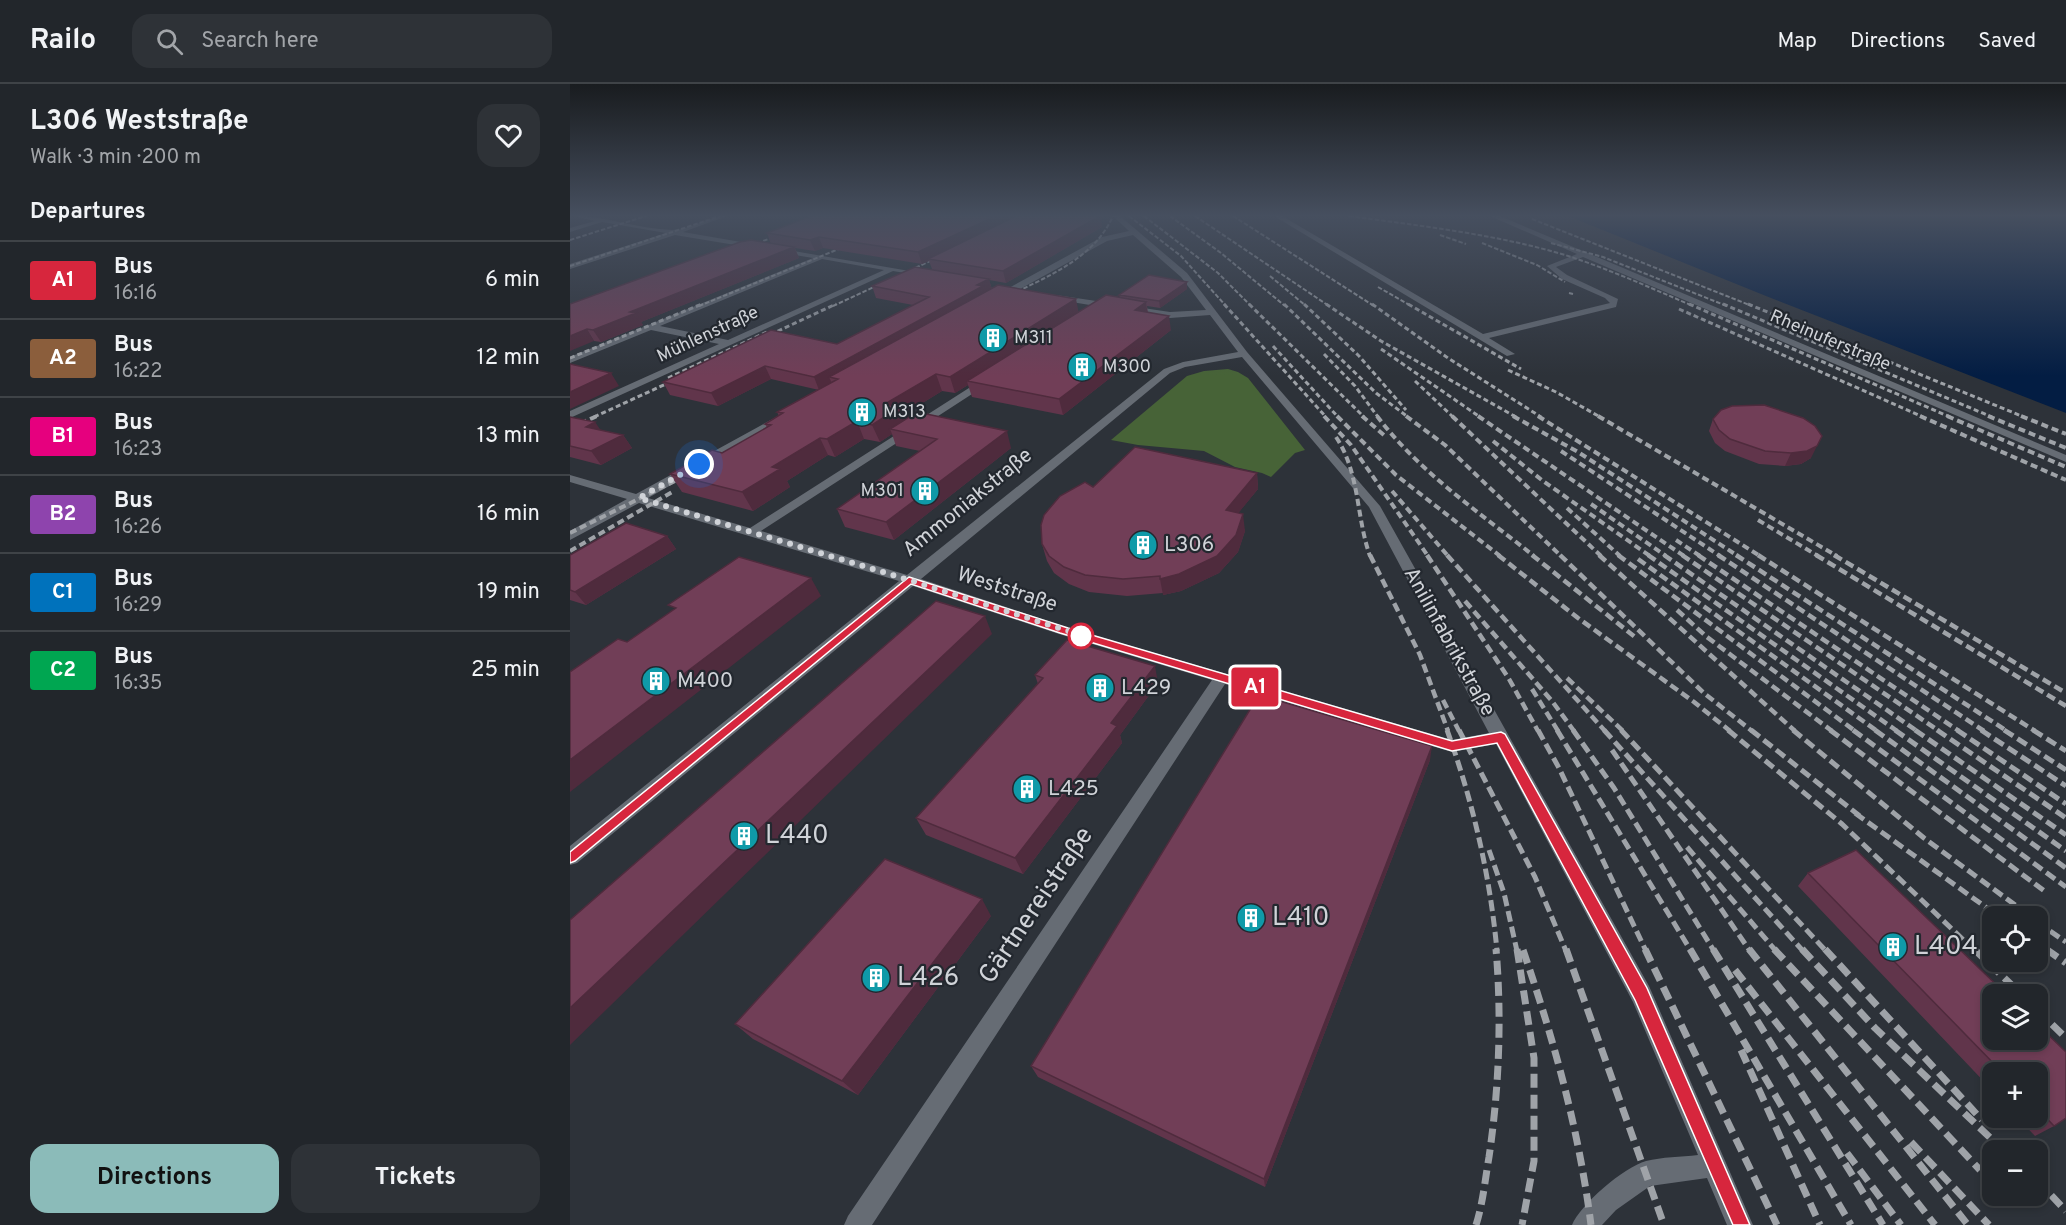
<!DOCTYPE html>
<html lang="en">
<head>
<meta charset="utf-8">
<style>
  body { margin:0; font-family:Overpass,sans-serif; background:#2e3237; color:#f1f3f6; height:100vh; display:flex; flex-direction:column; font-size:22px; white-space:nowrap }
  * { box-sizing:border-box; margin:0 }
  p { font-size:20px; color:#a2a5a9 }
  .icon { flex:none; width:33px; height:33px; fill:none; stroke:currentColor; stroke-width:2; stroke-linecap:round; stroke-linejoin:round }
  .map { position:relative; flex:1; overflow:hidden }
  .drawer { display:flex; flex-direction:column; background:#22262b; width:570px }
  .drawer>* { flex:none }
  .badge { padding:0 12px; border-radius:4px; font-size:21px; line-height:39px }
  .buttons { position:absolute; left:1412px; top:822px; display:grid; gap:12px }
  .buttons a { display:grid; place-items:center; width:66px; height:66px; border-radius:12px; background:#22262b; box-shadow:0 3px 9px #0003,0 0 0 2px #3f4347; font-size:30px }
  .you { position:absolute; width:30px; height:30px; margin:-15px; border:4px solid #fff; border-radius:50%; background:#1a73e8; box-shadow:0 0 0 9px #1a73e833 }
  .map>.badge { position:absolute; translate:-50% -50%; box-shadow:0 0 0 3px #fff }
  h2 { padding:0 30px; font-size:22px; line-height:54px }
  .round { display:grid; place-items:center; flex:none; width:63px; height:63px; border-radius:18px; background:#2e3237 }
  .headline { display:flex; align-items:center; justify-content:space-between; height:102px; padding:0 30px }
  h1 { font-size:28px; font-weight:700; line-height:45px }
  .button { display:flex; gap:12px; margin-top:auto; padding:12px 30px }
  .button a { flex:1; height:69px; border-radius:18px; background:#8bbbb9; color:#111; font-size:24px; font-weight:700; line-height:69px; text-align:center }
  .button a+a { background:#2e3237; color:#f1f3f6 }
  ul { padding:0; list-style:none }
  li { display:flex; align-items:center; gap:18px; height:78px; padding:0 30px; border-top:2px solid #3f4347 }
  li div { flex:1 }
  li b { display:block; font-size:22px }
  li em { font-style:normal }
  li .badge { min-width:66px; font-weight:700; text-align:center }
  header { display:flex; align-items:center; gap:36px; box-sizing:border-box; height:84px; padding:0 30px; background:#22262b; border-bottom:2px solid #3f4347 }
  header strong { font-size:28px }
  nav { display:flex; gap:33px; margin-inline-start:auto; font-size:21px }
  .search { width:420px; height:54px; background:#2e3237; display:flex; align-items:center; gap:15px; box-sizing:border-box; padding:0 21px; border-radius:18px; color:#a2a5a9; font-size:22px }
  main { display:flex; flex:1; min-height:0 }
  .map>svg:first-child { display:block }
  .green { fill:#476337 }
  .water { fill:#031d43 }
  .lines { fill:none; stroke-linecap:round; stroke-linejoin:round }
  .minor { fill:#666c74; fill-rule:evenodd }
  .rail-far5 { stroke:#9fa3a8; stroke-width:2; stroke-dasharray:4.5 2; stroke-linecap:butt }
  .rail-far4 { stroke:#9fa3a8; stroke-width:3; stroke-dasharray:5 3; stroke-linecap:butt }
  .rail-far3 { stroke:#9fa3a8; stroke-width:4; stroke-dasharray:7 4; stroke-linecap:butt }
  .rail-far2 { stroke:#9fa3a8; stroke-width:4.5; stroke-dasharray:9 4.5; stroke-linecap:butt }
  .rail-far1 { stroke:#9fa3a8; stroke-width:5; stroke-dasharray:11 5; stroke-linecap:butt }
  .rail { stroke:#9fa3a8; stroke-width:7; stroke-dasharray:14 7; stroke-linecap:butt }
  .wall { fill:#61354b }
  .shaded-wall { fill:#4f2b3d }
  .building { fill:#713e57; stroke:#4f2b3d; stroke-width:1.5 }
  .line { fill:#d7263d; stroke:#fff; stroke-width:1.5 }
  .walk { stroke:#d0d3d8; stroke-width:6; stroke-dasharray:0 10.8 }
  .stop-dot { fill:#fff; stroke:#d7263d; stroke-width:3 }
  .labels { text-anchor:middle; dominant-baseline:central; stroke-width:4.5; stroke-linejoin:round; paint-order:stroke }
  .far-street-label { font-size:18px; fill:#d0d3d8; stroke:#23282f }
  .far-poi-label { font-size:18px; fill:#d0d3d8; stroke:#23282f; text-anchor:start }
  .street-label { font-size:21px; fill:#d0d3d8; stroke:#23282f }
  .poi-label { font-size:21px; fill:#d0d3d8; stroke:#23282f; text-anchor:start }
  .near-poi-label { font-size:26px; fill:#d0d3d8; stroke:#23282f; text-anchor:start }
  .near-street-label { font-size:26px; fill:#d0d3d8; stroke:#23282f }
</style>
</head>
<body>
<header>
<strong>Railo</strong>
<div class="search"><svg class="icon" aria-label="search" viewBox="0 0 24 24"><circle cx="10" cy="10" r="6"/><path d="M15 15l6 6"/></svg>Search here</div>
<nav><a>Map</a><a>Directions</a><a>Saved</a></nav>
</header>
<main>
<section class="drawer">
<div class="headline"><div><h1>L306 Weststraße</h1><p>Walk · 3 min · 200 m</p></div><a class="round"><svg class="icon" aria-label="heart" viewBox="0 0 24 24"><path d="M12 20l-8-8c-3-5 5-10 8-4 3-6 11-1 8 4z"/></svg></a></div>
<h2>Departures</h2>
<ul>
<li><span class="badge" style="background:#d7263d;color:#fff">A1</span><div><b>Bus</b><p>16:16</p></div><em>6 min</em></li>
<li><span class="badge" style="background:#8b5e3c;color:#fff">A2</span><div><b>Bus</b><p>16:22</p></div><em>12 min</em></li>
<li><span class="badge" style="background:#e6007e;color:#fff">B1</span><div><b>Bus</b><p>16:23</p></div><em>13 min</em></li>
<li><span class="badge" style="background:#8e44ad;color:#fff">B2</span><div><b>Bus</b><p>16:26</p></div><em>16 min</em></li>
<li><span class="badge" style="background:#0072bc;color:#fff">C1</span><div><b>Bus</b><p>16:29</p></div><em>19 min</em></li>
<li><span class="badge" style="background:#00a651;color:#fff">C2</span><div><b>Bus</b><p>16:35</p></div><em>25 min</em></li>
</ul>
<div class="button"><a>Directions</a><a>Tickets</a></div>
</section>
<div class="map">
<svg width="1496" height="1141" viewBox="0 0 1496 1141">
  <rect width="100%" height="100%" fill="#2d3239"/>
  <!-- green -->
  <path class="green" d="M658 285 668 288 678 294 735 366 725 369 701 393 692 389 665 383 634 367 568 361 541 356 617 292 634 287Z"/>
  <!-- water -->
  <path class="water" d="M998 132H1496V329L1196 212Z"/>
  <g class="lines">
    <!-- minor -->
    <path class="minor" d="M4 132C37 132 69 145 102 146 121 146 138 132 157 132L113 148 357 190 353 192 323 187 0 334V327L149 260 81 246 0 279V273L243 174 105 151 0 185V180L96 149 32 138 0 148V144L25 137ZM252 175 314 186 158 256 90 242Z
      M543 132H550L617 189 677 268 810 422 1079 902 1183 1141H1157L1137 1094 1080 1102 1046 1126 1032 1141H1002C1010 1121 1054 1083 1076 1077 1092 1073 1111 1073 1128 1071L1063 918 926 660 882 668 655 600 302 1141H274L278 1132 642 596 489 550 343 502 7 779 0 781V762L329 497 69 419 0 456V447L57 415 0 398V391L66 410 208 332H216V336L78 414 180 444 413 295H419V299L191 447 337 491 594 285 613 278 668 268 640 231 600 234 483 215V211H486L600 228 636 226 611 193 563 151 537 157 430 216H424V212L532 153 559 147ZM672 273 799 423 919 649 882 656 499 544 351 495 600 289 615 283Z
      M704 132H712L913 250 1040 219 1035 214 992 195 977 182 1007 170 920 132H930L1496 371V378L1013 173 986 183 997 191 1048 215 1046 223 919 254 945 270 937 272Z"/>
    <!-- rail-far5 -->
    <path class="rail-far5" d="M559 132 611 172 656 222
      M574 132 648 189 681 222
      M600 132 651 169 715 222
      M625 132 759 222
      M663 132 804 222
      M779 132C851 142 925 150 995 171 1039 185 1081 204 1123 222
      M962 135 1182 222
      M870 151 896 160
      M0 156 76 132
      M912 159 967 181 995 198
      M981 159 1033 173 1157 222
      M175 164 214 149
      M0 182 150 132
      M700 192 736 222
      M808 203 841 222
      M999 209 1003 210
      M436 213C476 193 524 175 543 132
      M129 222 281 160
      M263 222 373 171"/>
    <!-- rail-far4 -->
    <path class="rail-far4" d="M654 220 756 333
      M679 220 794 333
      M714 220 806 309 838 333
      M734 220 789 272 836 326
      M756 220 811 257 946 333
      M802 220 878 274 971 333
      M838 220 951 285
      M1119 220 1380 333
      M1153 220 1422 333
      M1178 220 1454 333
      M1109 225 1353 333
      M193 254 266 220
      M703 262 768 333
      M811 265 910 333
      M754 270 785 302 808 333
      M0 274 132 220
      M938 286 986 308 1030 333
      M98 294 199 247
      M845 297 883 333
      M24 333 109 294"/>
    <!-- rail-far3 -->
    <path class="rail-far3" d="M754 332 781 361 858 472
      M767 332 826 391 930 472
      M792 332 816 353
      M807 332C849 388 910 429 964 472
      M836 332 875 361 991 472
      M882 332 1031 472
      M908 332 1114 472
      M943 332 1008 368 1168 472
      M968 332 1190 472
      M1028 332 1267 472
      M1350 332 1496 396
      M1377 332 1496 383
      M1418 332 1496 364
      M1451 332 1496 350
      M0 344 27 332
      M766 353C790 389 786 433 800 472
      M923 357 973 397 1080 472
      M991 367 1150 472
      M822 407 878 472
      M1021 420 1096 472
      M997 424 1050 472
      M1188 436 1248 472
      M0 449 119 390
      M1106 456 1130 472
      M0 467 104 407"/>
    <!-- rail-far2 -->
    <path class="rail-far2" d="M800 471 850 571 878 647
      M857 471 939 595 968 647
      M877 471 1035 647
      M928 471 1008 534 1124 618 1160 647
      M962 471 1065 553
      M990 471 1135 610 1182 647
      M1029 471 1225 647
      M1048 471 1285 647
      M1078 471 1327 647
      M1094 471 1347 647
      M1112 471 1369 647
      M1128 471 1389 647
      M1148 471 1414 647
      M1166 471 1437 647
      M1188 471 1465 647
      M1246 471 1496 622
      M1264 471 1496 609
      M1068 475 1307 647
      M895 517 982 617 1004 647
      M1107 526 1137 553 1262 647
      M997 594 1053 647
      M962 605 988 647
      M873 616 889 647"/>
    <!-- rail-far1 -->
    <path class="rail-far1" d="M877 646C903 718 920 791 927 867
      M889 646 965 793 996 867
      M968 646 989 684 1076 867
      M987 646 1121 867
      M1003 646 1044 704 1144 867
      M1034 646 1233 867
      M1051 646 1256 867
      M1158 646 1272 740 1405 867
      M1181 646 1291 733
      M1223 646 1354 754 1460 832
      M1260 646 1477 809
      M1283 646 1496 803
      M1305 646 1496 784
      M1325 646 1496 767
      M1345 646 1496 751
      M1367 646 1496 734
      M1387 646 1496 720
      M1411 646 1496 702
      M1434 646 1496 686
      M1463 646 1496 667
      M1042 666 1180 867
      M1285 729 1428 832
      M1117 763 1206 867
      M919 766 934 809 947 867
      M1467 838 1496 858
      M1467 859 1478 867"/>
    <!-- rail -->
    <path class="rail" d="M947 865 964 974V1077L952 1141
      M996 865 1094 1141
      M1075 865 1207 1141
      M1120 865 1281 1141
      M1143 865 1313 1141
      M1179 865 1398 1141
      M1204 865 1410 1086
      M1232 865 1305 944 1433 1066
      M1255 865 1412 1036
      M1404 865 1451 910
      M1476 865 1496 879
      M953 866C984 956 1009 1046 1021 1141
      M1165 886 1365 1141
      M1467 926 1496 954
      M1171 966 1250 1141
      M1341 1058 1419 1141
      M1277 1069 1331 1141
      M1467 1096 1496 1127
      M906 1141C913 1119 915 1096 919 1073 929 1005 932 934 926 865"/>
  </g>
  <!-- wall -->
  <path class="wall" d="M532 143 436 199 419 196 422 205 509 228 550 214 549 211 617 205 590 224 577 222 578 228 601 246 493 331 402 313 398 301 385 309 372 307 333 331 335 336 441 364 324 456 275 443 267 425 350 367 326 362 322 350 310 358 294 355 265 373 258 371 217 397 220 403 183 427 112 408 100 390 152 369 197 344 195 340 209 332 207 328 249 306 201 295 148 322 100 311 93 298 267 260 343 221 306 214 302 202 362 185 359 177 352 180 253 164 245 167 225 164 229 174 71 238 73 241 31 258 24 257 0 220 201 160 197 149Z
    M0 333 30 346 53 351 62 364 31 381 0 373Z
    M1143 335 1241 374 1231 380 1215 382 1189 380 1155 367 1145 359 1139 347Z
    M687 389 688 405 668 429 675 447 668 468 649 489 611 507 593 511V509L557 512 519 508 499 500 484 489 477 477 472 460 523 403Z
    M97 452 106 465 16 521 0 516V471Z
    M465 591 588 599 550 651 552 659 453 790 356 751 346 734 468 600Z
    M860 676 695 1103 468 993 461 982Z
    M1286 766 1436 910H1422V956H1467V940L1496 968V1034L1484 1042 1465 1052 1448 1034H1467V988H1422V1006L1228 802 1238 789Z
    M421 832 288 1011 183 955 165 940Z"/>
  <!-- shaded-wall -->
  <path class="shaded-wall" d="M426 132H451L358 175 359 177 352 180 348 168Z
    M531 132 532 143 436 199 433 187Z
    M249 153 253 164 245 167 240 156Z
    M224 163 229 174 71 238 73 241 31 258 23 246 60 228Z
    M419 195 422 206 259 293 262 299 249 306 244 293Z
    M617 198V205L590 224 589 217Z
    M506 215 509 230 397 297 398 301 385 309 380 293Z
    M576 218 578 233 565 226Z
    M599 232 601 246 493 331 489 315Z
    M17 245 24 257 0 267V252Z
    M195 282 201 295 148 322 141 309Z
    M41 289 49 302 0 325V308Z
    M366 290 372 307 333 331 337 341 320 345 322 350 310 358 302 341 315 320Z
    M287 337 294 355 265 373 257 355Z
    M25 338 34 351 16 343Z
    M437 347 441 364 324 456 316 438Z
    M53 351 62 364 31 381 21 367Z
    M1252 352 1241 374 1231 380 1215 382 1221 369Z
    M250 354 258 371 217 397 220 403 183 427 172 408 202 383Z
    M687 389 688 405 657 443 656 426Z
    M673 430 675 447 668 468 649 489 611 507 593 511 590 495Z
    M97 452 106 465 16 521 5 508Z
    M241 494 251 512 0 708V676Z
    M415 532 422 550 0 961V924Z
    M585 582 588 599 550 651 552 659 453 790 445 774 541 639Z
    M862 662 860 676 695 1103 694 1095Z
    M412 815 421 832 288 1011 272 997Z"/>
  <!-- building -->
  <path class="building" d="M241 132H426L348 168 249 153 240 156 197 149Z
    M446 132H530L433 187 358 175Z
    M181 156 224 163 60 228 66 229 23 246 17 245 0 252V220L170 158Z
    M345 183 419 195 407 201 413 202 244 293 195 282 141 309 93 298 201 246 267 260 359 213 302 202Z
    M579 191 617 198 589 217 549 211Z
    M428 201 506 215 380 293 366 290 315 320 330 323 302 341 287 337 257 355 250 354 202 383 210 385 172 408 100 390 142 366 152 369 201 341 195 340 213 329 207 328 268 295 259 293Z
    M536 211 576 218 565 226 599 232 489 315 397 297Z
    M0 280 41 289 0 308Z
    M1194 321 1233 334 1245 342 1252 352 1247 362 1237 367 1221 369 1195 367 1160 355 1149 346 1143 335 1151 326 1162 322Z
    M347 328 437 347 316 438 267 425 367 355 320 345Z
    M0 333 25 338 16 343 53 351 21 367 0 362Z
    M565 363 687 389 656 426 673 430 666 451 647 472 609 490 590 495V492L553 495 515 491 494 483 479 472 472 460 471 441 474 431 490 412 515 398 523 403Z
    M56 439 97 452 5 508 0 506V471Z
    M169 473 241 494 0 676V588L48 555 57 558 106 524 98 521Z
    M366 517 415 532 0 924V836Z
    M497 556 585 582 541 639 547 642 445 774 346 734 473 594 465 591Z
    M689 611 862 662 694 1095 461 982Z
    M1286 766 1436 910H1422V956H1467V940L1496 968V1034L1484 1042 1467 1024V988H1432L1238 789Z
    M315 775 412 815 272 997 165 940Z"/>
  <!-- sky -->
  <linearGradient id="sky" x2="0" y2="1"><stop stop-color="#191c1f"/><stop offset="0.45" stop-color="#464f5f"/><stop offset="1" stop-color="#464f5f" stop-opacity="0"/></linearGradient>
  <rect width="1496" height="292" fill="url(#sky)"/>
  <!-- line -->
  <path class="line" d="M339 493 498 544 882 657 931 648 935 650 1077 904 1180 1141H1163L1065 916 927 659 882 667 490 549 341 500 5 777 0 779V768Z"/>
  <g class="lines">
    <!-- walk -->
    <path class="walk" d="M129 380 69 414 339 496 517 553 511 552"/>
  </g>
  <!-- icons -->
  <defs>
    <g id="building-disc" transform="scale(1.5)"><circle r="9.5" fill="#0f9aa8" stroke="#23282f"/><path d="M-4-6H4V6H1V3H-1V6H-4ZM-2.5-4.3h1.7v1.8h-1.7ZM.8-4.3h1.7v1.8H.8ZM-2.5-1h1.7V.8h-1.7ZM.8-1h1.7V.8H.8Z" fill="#fff"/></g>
  </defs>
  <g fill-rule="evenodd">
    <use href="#building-disc" x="423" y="254"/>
    <use href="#building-disc" x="512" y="283"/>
    <use href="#building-disc" x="292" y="328"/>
    <use href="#building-disc" x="355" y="407"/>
    <use href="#building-disc" x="573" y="461"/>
    <use href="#building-disc" x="86" y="597"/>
    <use href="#building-disc" x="530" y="604"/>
    <use href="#building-disc" x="457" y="705"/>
    <use href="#building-disc" x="174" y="752"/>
    <use href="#building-disc" x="681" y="834"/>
    <use href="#building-disc" x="1323" y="863"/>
    <use href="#building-disc" x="306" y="894"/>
  </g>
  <!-- markers -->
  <circle class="stop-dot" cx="511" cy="552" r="12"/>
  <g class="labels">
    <!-- far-street labels -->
    <g class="far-street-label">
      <text transform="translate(138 251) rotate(-25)">Mühlenstraße</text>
      <text transform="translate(1260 257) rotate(23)">Rheinuferstraße</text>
    </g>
    <!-- far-poi labels -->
    <g class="far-poi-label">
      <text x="444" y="254">M311</text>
      <text x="533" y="283">M300</text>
      <text x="313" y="328">M313</text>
      <text x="334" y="407" text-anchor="end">M301</text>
    </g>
    <!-- street labels -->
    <g class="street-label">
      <text transform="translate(398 419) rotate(-39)">Ammoniakstraße</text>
      <text transform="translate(437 506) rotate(18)">Weststraße</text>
      <text transform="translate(879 558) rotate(61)">Anilinfabrikstraße</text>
    </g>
    <!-- poi labels -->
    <g class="poi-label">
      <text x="594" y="461">L306</text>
      <text x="107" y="597">M400</text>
      <text x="551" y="604">L429</text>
      <text x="478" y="705">L425</text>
    </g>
    <!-- near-poi labels -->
    <g class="near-poi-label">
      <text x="195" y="752">L440</text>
      <text x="702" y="834">L410</text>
      <text x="1344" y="863">L404</text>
      <text x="327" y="894">L426</text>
    </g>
    <!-- near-street labels -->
    <g class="near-street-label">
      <text transform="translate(467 822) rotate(-56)">Gärtnereistraße</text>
    </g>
  </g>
</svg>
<div class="buttons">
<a><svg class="icon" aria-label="locate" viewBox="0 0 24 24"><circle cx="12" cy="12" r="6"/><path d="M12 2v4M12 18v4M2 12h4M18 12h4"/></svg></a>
<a><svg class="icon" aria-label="layers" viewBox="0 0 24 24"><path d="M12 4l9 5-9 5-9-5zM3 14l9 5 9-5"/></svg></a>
<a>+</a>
<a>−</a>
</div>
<div class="you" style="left:129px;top:380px"></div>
<b class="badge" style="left:685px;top:603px;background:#d7263d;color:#fff">A1</b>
</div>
</main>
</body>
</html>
